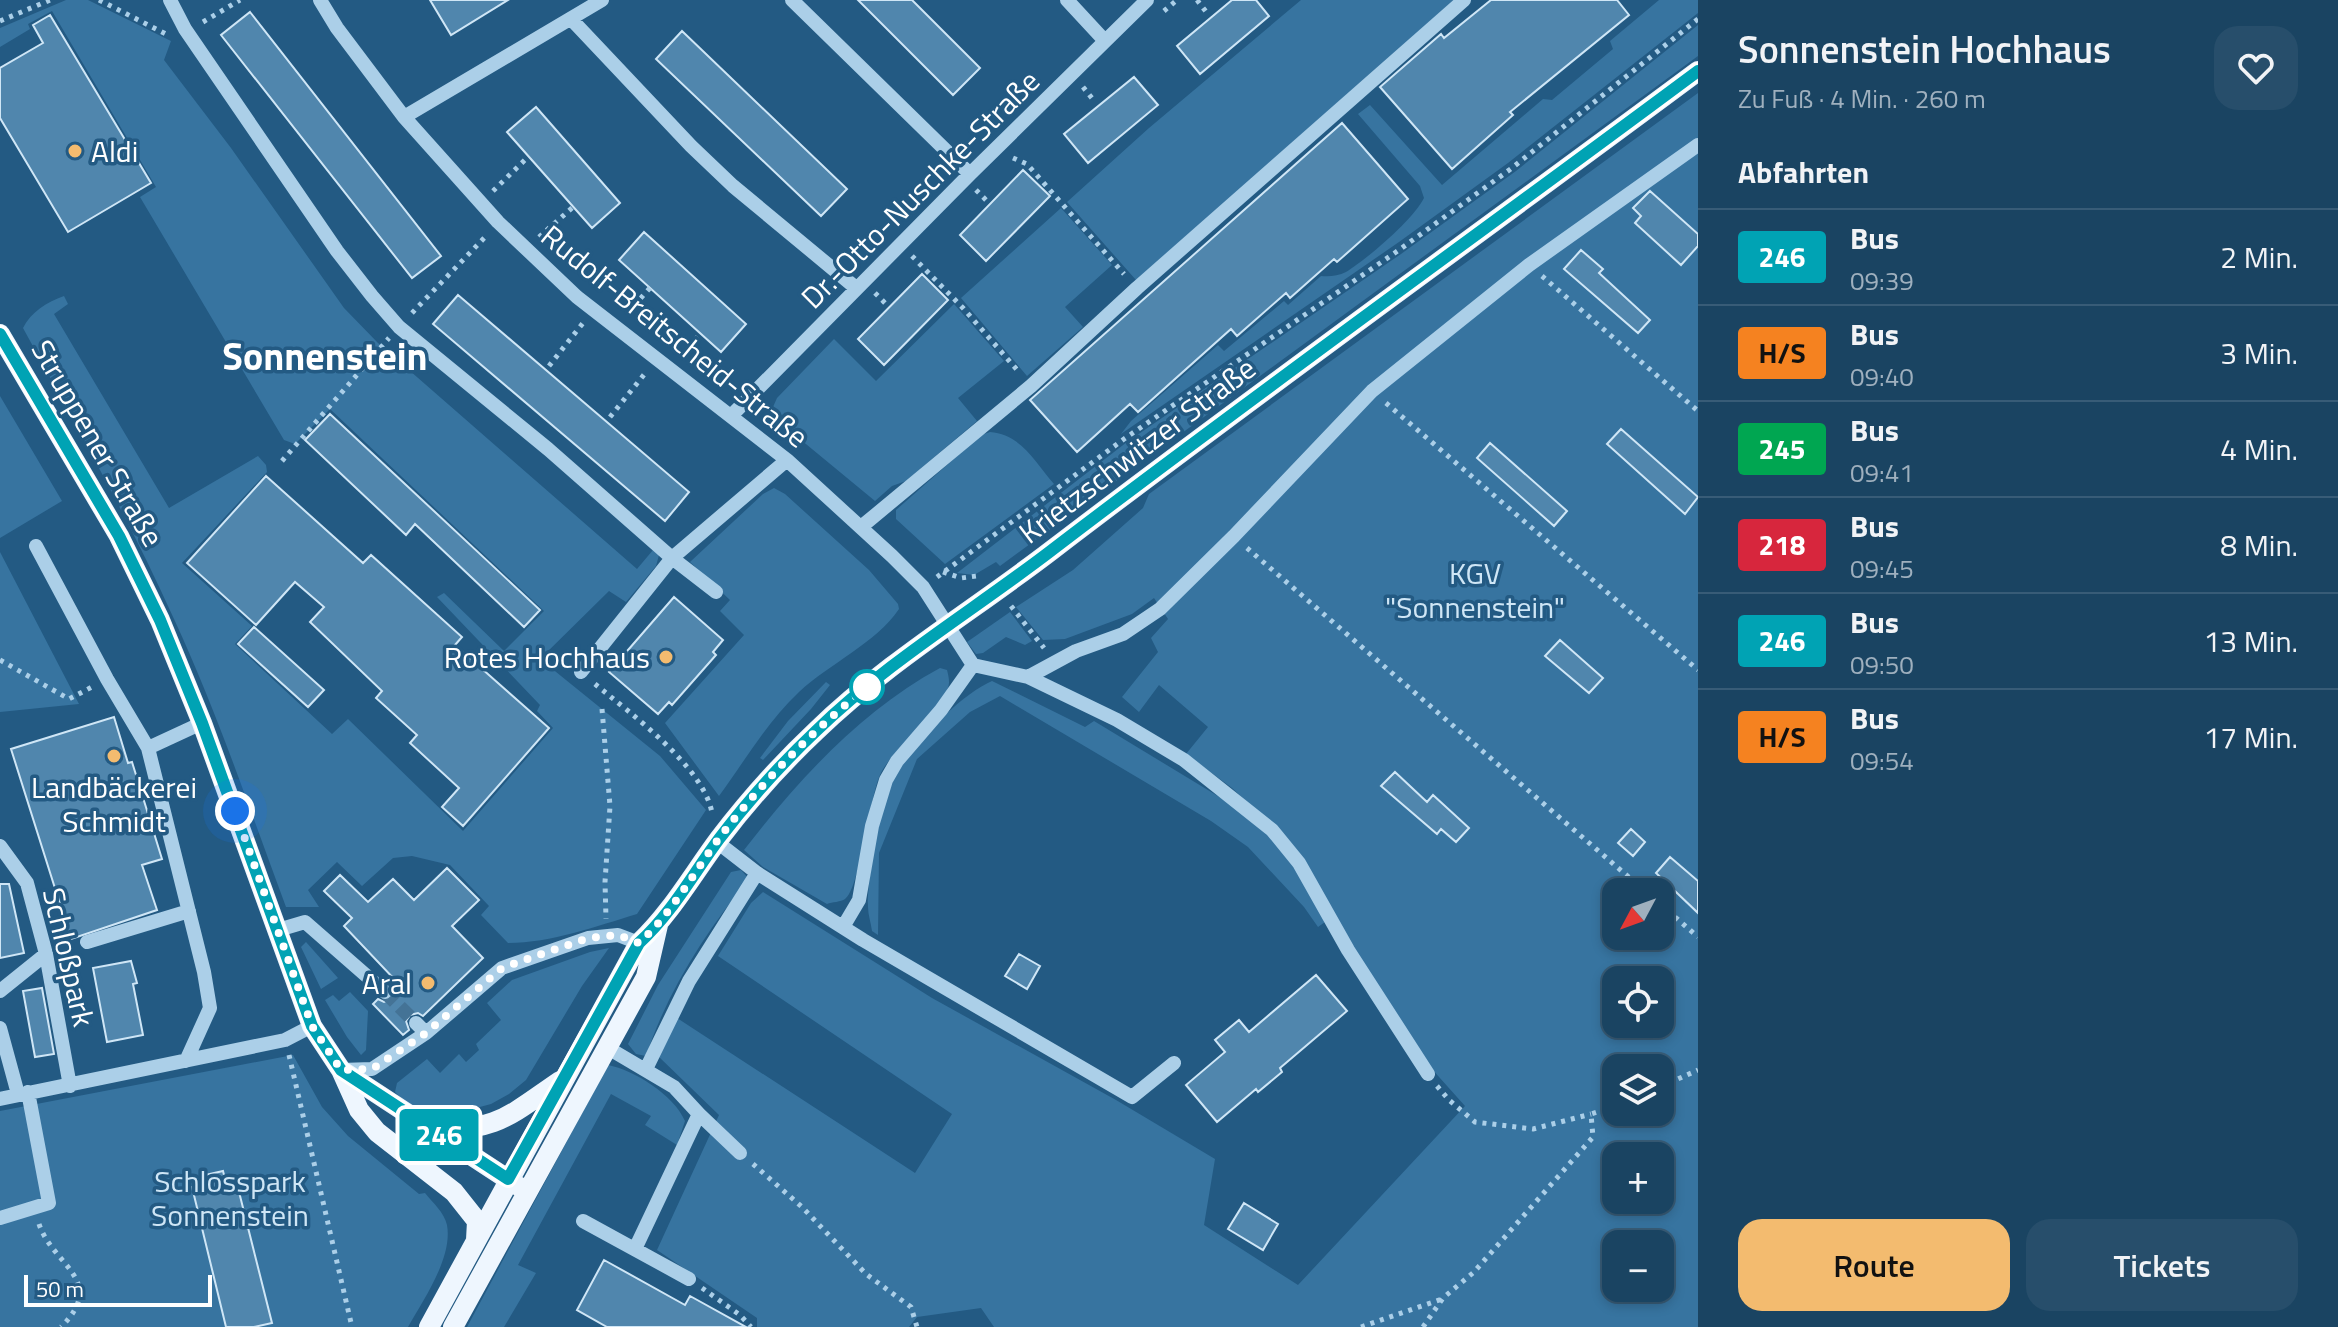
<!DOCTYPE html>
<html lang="de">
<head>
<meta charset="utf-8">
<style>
  body { margin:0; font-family:"Titillium Web",sans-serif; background:#274e6b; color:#f1f3f6; height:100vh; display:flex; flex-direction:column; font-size:30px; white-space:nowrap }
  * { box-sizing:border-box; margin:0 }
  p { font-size:26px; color:#9fb0be }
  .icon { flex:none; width:44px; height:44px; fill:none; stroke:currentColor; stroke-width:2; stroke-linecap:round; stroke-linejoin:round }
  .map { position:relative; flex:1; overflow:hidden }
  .drawer { display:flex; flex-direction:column; background:#1a4462; width:640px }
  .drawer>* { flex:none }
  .badge { padding:0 16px; border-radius:6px; font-size:28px; line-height:52px }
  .needle { width:52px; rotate:229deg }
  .buttons { position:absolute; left:1602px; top:878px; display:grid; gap:16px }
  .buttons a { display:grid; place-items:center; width:72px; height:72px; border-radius:16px; background:#1a4462; box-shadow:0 4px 12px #0003,0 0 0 2px #385c77; font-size:40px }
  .scale { position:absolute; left:24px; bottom:20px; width:188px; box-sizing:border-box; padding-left:8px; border:4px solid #fff; border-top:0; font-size:22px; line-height:28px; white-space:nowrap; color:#fff; -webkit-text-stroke:6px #235a83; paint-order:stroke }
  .you { position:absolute; width:40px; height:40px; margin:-20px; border:6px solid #fff; border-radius:50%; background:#1a73e8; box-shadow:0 0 0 12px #1a73e833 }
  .map>.badge { position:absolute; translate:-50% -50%; box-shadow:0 0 0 4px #fff }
  h2 { padding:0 40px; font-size:30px; line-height:72px }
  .round { display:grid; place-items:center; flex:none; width:84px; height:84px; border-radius:24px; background:#274e6b }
  .head { display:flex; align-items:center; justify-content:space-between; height:136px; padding:0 40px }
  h1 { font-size:38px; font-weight:600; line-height:60px }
  .primary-button { display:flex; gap:16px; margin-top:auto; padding:16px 40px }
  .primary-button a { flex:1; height:92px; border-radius:24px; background:#f3bb6f; color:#111; font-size:32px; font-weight:600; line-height:92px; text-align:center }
  .primary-button a+a { background:#274e6b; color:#f1f3f6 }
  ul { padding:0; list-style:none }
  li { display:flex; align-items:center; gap:24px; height:96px; padding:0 40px; border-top:2px solid #385c77 }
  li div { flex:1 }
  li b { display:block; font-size:30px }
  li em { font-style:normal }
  li .badge { min-width:88px; font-weight:700; text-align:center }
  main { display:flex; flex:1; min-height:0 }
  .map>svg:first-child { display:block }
  .green { fill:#3774a0; fill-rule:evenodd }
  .building { fill:#5086ad; stroke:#cfe6f6; stroke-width:2 }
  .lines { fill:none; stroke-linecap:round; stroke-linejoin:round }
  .minor-tunnel { stroke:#447396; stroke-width:14; stroke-dasharray:14 7; stroke-linecap:butt }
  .path { stroke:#abcfe8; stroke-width:5; stroke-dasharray:4 6; stroke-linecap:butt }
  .minor { stroke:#abcfe8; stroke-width:14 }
  .major { stroke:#eef6fe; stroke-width:20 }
  .line-casing { stroke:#fff; stroke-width:18 }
  .line { stroke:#00a3b4; stroke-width:12 }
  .walk { stroke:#fff; stroke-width:8; stroke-dasharray:0 14.4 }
  .poi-dot { fill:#f3bb6f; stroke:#235a83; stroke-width:3 }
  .stop-dot { fill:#fff; stroke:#00a3b4; stroke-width:4 }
  .labels { text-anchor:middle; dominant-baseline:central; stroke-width:7; stroke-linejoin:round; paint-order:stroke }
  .poi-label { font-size:30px; fill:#fff; stroke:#235a83; text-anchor:end }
  .street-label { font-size:30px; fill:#fff; stroke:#235a83 }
  .park-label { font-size:30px; fill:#cfe6f6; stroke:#235a83 }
  .district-label { font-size:38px; font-weight:bold; fill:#fff; stroke:#235a83 }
</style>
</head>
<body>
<main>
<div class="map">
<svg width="1698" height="1327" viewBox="0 0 1698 1327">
  <rect width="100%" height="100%" fill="#235a83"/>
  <!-- green -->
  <path class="green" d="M66 0H88L171 41 164 60 231 148 344 308 378 343 637 569 653 550 659 555 656 566 626 602 609 591 540 659 660 756 706 810 637 914C597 926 551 943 508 943L481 915 489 906 450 865 412 856 393 858 362 886 337 862 308 890 319 907H286C250 810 217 712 174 619 129 519 75 424 23 328 31 312 47 302 64 296L68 304 54 314 169 508 258 456 266 465 267 472 182 563 252 626 235 644 332 734 348 719 463 831 553 728 537 711 540 705 437 597 444 593 504 651 544 611 330 409 295 444 284 440 140 197 156 187 52 11 28 24 30 29 0 47V28Z
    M1301 0H1454L1136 280 1067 202 1149 128Z
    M1659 0H1698V13L1508 163 1399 242 1121 434 1131 421 1218 345 1224 351 1284 301 1288 305 1321 276C1329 277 1338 276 1346 272 1367 259 1413 220 1424 198L1420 186 1358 114 1370 105 1442 185 1543 99 1552 100 1613 49 1610 41Z
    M1698 25V56L1000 566 996 562 974 575 957 573 1127 442 1401 254 1516 171Z
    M1698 93V1327H994L981 1308 917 1317 909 1327H757V1318L657 1250 719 1115 658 1056 677 1018 915 1173 952 1114 718 956 751 903 763 892 932 998 1116 1100 1215 1159 1204 1225 1298 1285 1465 1106 1431 1068 1274 827 1232 788 1186 754 1208 727 1159 685 1139 712 1122 697 1158 652 1151 638 1168 619 1154 598 1132 614 1065 639 1043 640 1016 607 1073 570 1143 508 1149 494ZM1616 892H1660V936H1616ZM1616 980H1660V1024H1616ZM1616 1068H1660V1112H1616ZM1616 1156H1660V1200H1616ZM1616 1244H1660V1288H1616Z
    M1061 208 1112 265 1065 307 1083 327 1027 376 961 298Z
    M954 304 1004 361 958 398 977 421 906 481 892 486 875 501 772 416 773 407 777 398 834 339 876 381Z
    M0 396 62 501 0 538Z
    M990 432C1021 434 1035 462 1054 484L945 564 896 519V510L981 435Z
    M774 488 785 494 869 570 898 604 899 609C876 643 829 664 799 692 767 722 744 762 719 796L665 723 744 635 720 611 730 600 690 562 763 494Z
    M0 552 79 704 0 712Z
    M1010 612 1032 641 1025 645 1006 637 983 653 976 654 967 642Z
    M940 668 947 670C948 674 949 678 949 682 950 704 891 749 880 775 869 799 860 889 845 899 841 902 832 902 827 904L763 867 744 850C798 780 862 710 940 668Z
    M992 681 1085 727 1094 721 1226 801 1268 833 1297 870 1325 922 1318 927 1304 907 1248 847 1211 821 1000 696 970 712 917 759 879 853 878 935 872 931C871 923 868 915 868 907 867 881 881 802 892 780 907 749 961 694 992 681Z
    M826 682 830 685 811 709 763 760 760 758 788 721Z
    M741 870 749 879C706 931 667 992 646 1056L636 1054 628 1044 658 985 731 872Z
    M306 942 338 978 321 989 301 947Z
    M609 948 582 986 526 1080 509 1094 491 1104 465 1111 452 1118 429 1115 407 1105 395 1092 397 1083 427 1059 440 1073 459 1054 466 1062 479 1050 476 1044 501 1020 487 1003 512 980 590 952Z
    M350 992 368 1011 366 1050 361 1055 347 1037 325 1000 333 995 339 1001Z
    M293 1055 322 1107 348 1136 419 1194 425 1193C433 1203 444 1212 447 1225 453 1258 423 1300 408 1327H0V1111Z
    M608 1065C634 1070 674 1095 685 1121L677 1145 645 1125 651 1116 611 1094 518 1265 536 1273 504 1327H467Z"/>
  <!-- building -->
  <path class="building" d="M430 0H508L451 35Z
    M858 0H912L980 68 953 95Z
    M1232 0H1256L1269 16 1200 74 1177 46Z
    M1491 0H1617L1629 15 1510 112 1513 115 1452 169 1380 87 1441 34 1444 38Z
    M250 12 441 256 412 278 221 35Z
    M50 15 151 183 68 232 0 118V68L43 43 33 25Z
    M682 31 847 189 821 216 656 59Z
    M1134 77 1158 105 1088 163 1064 134Z
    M536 107 620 203 592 228 507 132Z
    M1342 123 1408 199 1337 262 1334 259 1290 298 1286 293 1237 336 1231 329 1138 412 1130 404 1077 452 1030 400Z
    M1023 170 1050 196 986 261 960 235Z
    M1650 191 1698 234V246L1681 265 1635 223 1641 216 1633 208Z
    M644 232 746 324 721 352 619 260Z
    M1581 250 1603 269 1599 273 1650 320 1638 333 1564 269Z
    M922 274 948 300 884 365 858 339Z
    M458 295 689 492 665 521 433 324Z
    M330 414 540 610 524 627 415 524 406 535 305 440Z
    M1621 429 1698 497 1685 514 1607 444Z
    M1490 443 1567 511 1554 526 1477 458Z
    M266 476 363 563 371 555 462 637 455 645 549 728 463 826 442 807 459 788 410 743 417 735 376 698 382 691 310 622 324 607 295 582 256 625 187 563Z
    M674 597 723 640 713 652 716 655 672 705 669 702 658 714 609 672Z
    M254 627 324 690 308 707 238 644Z
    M1560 640 1603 678 1589 693 1545 656Z
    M114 717 128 763 132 762 162 859 142 865 157 910 71 939 11 749Z
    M1395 772 1427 802 1433 795 1469 828 1456 842 1441 829 1437 834 1381 786Z
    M1631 829 1645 842 1633 856 1618 843Z
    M1670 857 1698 881V913L1656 873Z
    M447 868 479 900 452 926 483 958 423 1016 418 1013 410 1015 406 1021 409 1030 403 1035 373 1004 378 999 384 1002 392 999 395 993 393 986 397 982 344 926 352 918 324 891 340 875 368 902 393 879 414 900Z
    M0 884H9L24 953 0 958Z
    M1019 954 1040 966 1027 989 1005 976Z
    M131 961 137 983 133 984 143 1035 107 1042 93 968Z
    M1316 975 1347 1011 1280 1068 1282 1072 1258 1092 1256 1089 1217 1122 1186 1085 1225 1052 1215 1040 1239 1020 1249 1032Z
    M42 988 54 1054 35 1057 23 991Z
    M223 1171 225 1179 235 1176 272 1323 254 1327H226L192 1187 203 1184 201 1176Z
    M1244 1203 1278 1224 1263 1250 1228 1229Z
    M604 1260 685 1305 690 1296 746 1327H607L577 1310Z"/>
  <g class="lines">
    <!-- minor-tunnel -->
    <path class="minor-tunnel" d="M385 992 416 1023"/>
    <!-- path -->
    <path class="path" d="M99 0 166 34
      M1197 0 1207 13
      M1164 11 1177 0
      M0 21 50 0
      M203 22 240 0
      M1083 87 1095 102
      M1013 158 1027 164 1124 274
      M976 190 987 201
      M493 191 529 156
      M539 237 573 207
      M912 256 963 308 1019 372
      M1542 276 1698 411
      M875 293 885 303
      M412 313 488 234
      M627 313 650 288
      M682 355 701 333
      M549 366 583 323
      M1386 403 1698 670
      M610 417 647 371
      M282 461 389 338
      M1247 548 1646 892
      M943 572 961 578 977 576
      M937 577 1124 439 1399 250 1512 168 1698 19
      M1011 606 1044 648
      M0 660 69 699 92 687
      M595 684C630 713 704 767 712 813
      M602 709 610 806 605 882 606 919
      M1660 904 1698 937
      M289 1055 352 1327
      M1437 1086 1449 1100 1475 1122 1533 1129 1591 1114
      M1660 1087 1698 1070
      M753 1164 802 1207 866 1274 911 1307 917 1327
      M39 1224C53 1266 108 1280 61 1327
      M702 1288 740 1315 751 1327
      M1361 1327 1442 1299
      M1423 1327 1443 1298 1474 1272 1593 1137 1591 1114 1616 1106"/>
    <!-- minor -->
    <path class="minor" d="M170 0 185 29 337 251 372 296 399 327 548 449 672 558 716 592
      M320 0 337 28 404 117 498 222 577 297 787 460 892 556 923 587 973 665 1028 677 1117 720 1184 760 1272 830 1299 863 1348 950 1428 1074
      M792 0 970 174
      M1067 0 1105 41
      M572 20 691 146 733 186 856 288
      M404 117 602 0
      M731 416 970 174 1147 0
      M861 527 1031 386 1137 288 1464 0
      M36 546 107 679 148 748 204 972 210 1008 186 1061
      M581 672 672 558 787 460
      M1028 677 1076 651 1123 634 1160 609 1234 536 1372 391 1529 265 1698 145
      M148 748 202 723
      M717 842 757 873 863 940 1132 1097 1174 1063
      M0 846 27 883 46 954 70 1086
      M843 927 859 900 872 826 886 780 897 761 941 710 973 665
      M278 930 305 922 385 992
      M87 942 189 911
      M0 991 46 954
      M416 1023 426 1033 502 968 588 938 618 935 639 943
      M0 1028 18 1094
      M608 1048 674 1087 699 1114 635 1249
      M646 1069 689 981 757 873
      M341 1070 372 1069 426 1033
      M0 1099 285 1040 312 1026
      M699 1114 740 1153
      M0 1218 49 1203 28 1092
      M583 1221 689 1279"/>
    <!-- major -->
    <path class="major" d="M0 334 119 536 160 620 202 723 312 1026 341 1070 359 1110 377 1132 454 1192 477 1221 476 1240
      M341 1070 518 1186
      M430 1129C495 1133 510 1115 560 1081
      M429 1327 639 943C671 913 693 874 719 839 748 801 781 764 816 731 887 662 974 610 1052 550 1265 387 1483 231 1698 71
      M453 1327 646 977 658 925"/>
  </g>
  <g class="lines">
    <!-- line casing -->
    <g class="line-casing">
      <path id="line" d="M0 334 119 536 160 620 202 723 312 1026 341 1070 508 1179 639 943C672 913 693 874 719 839 748 801 781 764 816 731 887 662 974 610 1052 550 1265 387 1483 231 1698 71"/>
    </g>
    <!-- line -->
    <use href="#line" class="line"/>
    <!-- walk -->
    <path class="walk" d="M235 811 312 1026 341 1070 372 1069 426 1033 502 968 588 938 618 935 639 943C671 914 692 876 717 841 760 784 812 731 867 687"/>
  </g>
  <!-- markers -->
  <g class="poi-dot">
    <circle cx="75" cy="151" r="8"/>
    <circle cx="666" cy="657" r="8"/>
    <circle cx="114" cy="756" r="8"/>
    <circle cx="428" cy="983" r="8"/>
  </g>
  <circle class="stop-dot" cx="867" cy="687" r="16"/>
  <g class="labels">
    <!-- poi labels -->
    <g class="poi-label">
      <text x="91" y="151" text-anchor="start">Aldi</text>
      <text x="650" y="657">Rotes Hochhaus</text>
      <text x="114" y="787" text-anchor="middle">Landbäckerei<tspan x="114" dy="34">Schmidt</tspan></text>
      <text x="412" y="983">Aral</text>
    </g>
    <!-- street labels -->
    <g class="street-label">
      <text transform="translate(920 189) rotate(-45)">Dr.-Otto-Nuschke-Straße</text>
      <text transform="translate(675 336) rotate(39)">Rudolf-Breitscheid-Straße</text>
      <text transform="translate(98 443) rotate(60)">Struppener Straße</text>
      <text transform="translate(1137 450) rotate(-37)">Krietzschwitzer Straße</text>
      <text transform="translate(69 957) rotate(77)">Schloßpark</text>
    </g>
    <!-- park labels -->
    <g class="park-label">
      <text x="1475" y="573">KGV<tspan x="1475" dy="34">"Sonnenstein"</tspan></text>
      <text x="230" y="1181">Schlosspark<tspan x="230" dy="34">Sonnenstein</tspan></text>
    </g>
    <!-- district labels -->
    <g class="district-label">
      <text x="325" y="356">Sonnenstein</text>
    </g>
  </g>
</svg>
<div class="buttons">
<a><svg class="needle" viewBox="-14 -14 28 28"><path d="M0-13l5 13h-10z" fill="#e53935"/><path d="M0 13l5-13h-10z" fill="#9fb0be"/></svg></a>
<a><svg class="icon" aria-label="locate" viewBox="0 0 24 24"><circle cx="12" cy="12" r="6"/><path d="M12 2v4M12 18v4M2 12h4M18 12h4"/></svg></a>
<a><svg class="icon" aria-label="layers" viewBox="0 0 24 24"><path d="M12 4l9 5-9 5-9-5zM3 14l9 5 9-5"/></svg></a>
<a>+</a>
<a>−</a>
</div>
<div class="scale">50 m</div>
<div class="you" style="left:235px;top:811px"></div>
<b class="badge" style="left:439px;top:1135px;background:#00a3b4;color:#fff">246</b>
</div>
<section class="drawer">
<div class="head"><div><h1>Sonnenstein Hochhaus</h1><p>Zu Fuß · 4 Min. · 260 m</p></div><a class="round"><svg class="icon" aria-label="heart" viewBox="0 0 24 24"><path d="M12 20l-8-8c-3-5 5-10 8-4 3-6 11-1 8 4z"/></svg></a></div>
<h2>Abfahrten</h2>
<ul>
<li><span class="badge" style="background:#00a3b4;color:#fff">246</span><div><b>Bus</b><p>09:39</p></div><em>2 Min.</em></li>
<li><span class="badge" style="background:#f58220;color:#111">H/S</span><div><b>Bus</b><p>09:40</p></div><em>3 Min.</em></li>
<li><span class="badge" style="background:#00a651;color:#fff">245</span><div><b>Bus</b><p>09:41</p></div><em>4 Min.</em></li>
<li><span class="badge" style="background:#d7263d;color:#fff">218</span><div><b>Bus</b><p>09:45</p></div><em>8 Min.</em></li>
<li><span class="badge" style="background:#00a3b4;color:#fff">246</span><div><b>Bus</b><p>09:50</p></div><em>13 Min.</em></li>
<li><span class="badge" style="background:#f58220;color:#111">H/S</span><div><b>Bus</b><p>09:54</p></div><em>17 Min.</em></li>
</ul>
<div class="primary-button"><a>Route</a><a>Tickets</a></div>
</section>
</main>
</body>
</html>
